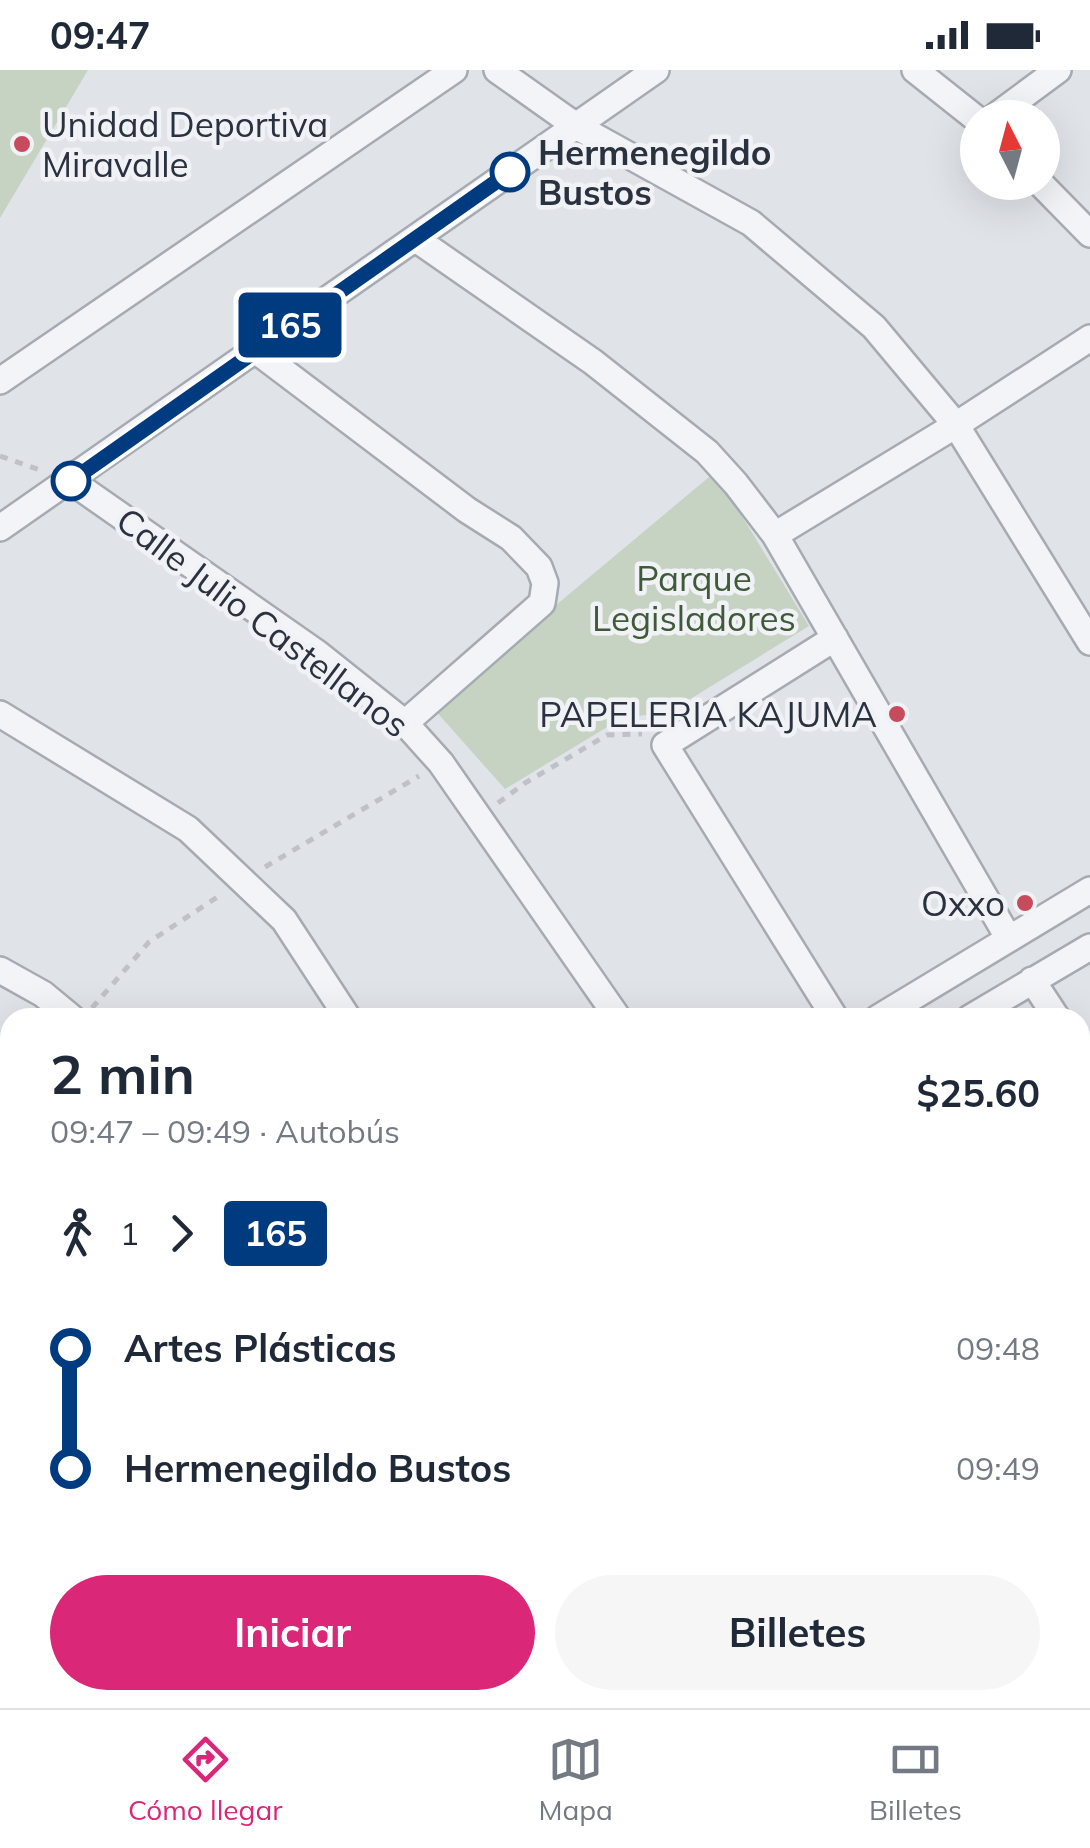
<!DOCTYPE html>
<html lang="es">
<head>
<meta charset="utf-8">
<style>
  body { margin:0; font-family:Mulish,sans-serif; background:#f6f6f7; color:#1f2937; height:100vh; display:flex; flex-direction:column; font-size:38px; white-space:nowrap }
  * { box-sizing:border-box; margin:0 }
  p { font-size:32px; color:#747a83 }
  .icon { flex:none; width:55px; height:55px; fill:none; stroke:currentColor; stroke-width:2; stroke-linecap:round; stroke-linejoin:round }
  .map { position:relative; flex:1; overflow:hidden }
  .side { position:absolute; left:0px; top:938px; width:1090px; height:702px; display:flex; flex-direction:column; background:#fff; border-radius:30px 30px 0 0; box-shadow:0 10px 40px #0002 }
  .side>* { flex:none }
  .badge { padding:0 20px; border-radius:8px; font-size:35px; line-height:65px }
  .needle { width:65px; rotate:354deg }
  .fabs { position:absolute; left:960px; top:30px; display:grid; gap:20px }
  .fabs a { display:grid; place-items:center; width:100px; height:100px; border-radius:50%; background:#fff; box-shadow:0 10px 40px #0002; font-size:50px }
  .map>.badge { position:absolute; translate:-50% -50%; box-shadow:0 0 0 5px #fff }
  .legs { display:flex; align-items:center; gap:15px; height:110px; padding:0 50px; font-size:32px }
  .legs p { margin-inline-start:auto }
  .headline { display:flex; align-items:center; justify-content:space-between; height:170px; padding:0 50px }
  h1 { font-size:55px; font-weight:700; line-height:75px }
  .button { display:flex; gap:20px; margin-top:auto; padding:20px 50px }
  .button a { flex:1; height:115px; border-radius:60px; background:#db2777; color:#fff; font-size:40px; font-weight:700; line-height:115px; text-align:center }
  .button a+a { background:#f6f6f7; color:#1f2937 }
  ul { padding:0 50px; list-style:none }
  li { display:flex; align-items:center; gap:35px; height:120px; font-size:38px }
  li i { display:grid; place-items:center; width:15px; height:100%; margin:0 12px; background:currentColor }
  li i::after { content:''; width:25px; height:25px; margin:-12px; border:8px solid; border-radius:50%; background:#fff }
  li p { margin-inline-start:auto }
  li:first-child i { background:linear-gradient(#0000 50%,currentColor 0) }
  li:last-child i { background:linear-gradient(currentColor 50%,#0000 0) }
  .status { display:flex; justify-content:space-between; align-items:center; height:70px; padding:0 50px; background:#fff; direction:ltr }
  .status svg { height:28px; fill:currentColor }
  .tabs { display:flex; justify-content:space-around; align-items:center; height:140px; border-top:2px solid #e0e1e3; background:#fff; font-size:28px; color:#747a83 }
  .tabs a { display:grid; justify-items:center; gap:5px }
  .tabs .selected { color:#db2777 }
  .map>svg:first-child { display:block }
  .green { fill:#c6d2c2 }
  .lines { fill:none; stroke-linecap:round; stroke-linejoin:round }
  .street-casing { stroke:#a6aab2; stroke-width:30 }
  .path { stroke:#bfc1c7; stroke-width:5; stroke-dasharray:8 8; stroke-linecap:butt }
  .street { stroke:#f3f4f7; stroke-width:25 }
  .line-1-casing { stroke:#fff; stroke-width:22 }
  .line-1 { stroke:#003b80; stroke-width:15 }
  .poi-dot { fill:#c64c5d; stroke:#f0f2f6; stroke-width:4 }
  .stop-1-dot { fill:#fff; stroke:#003b80; stroke-width:5 }
  .labels { text-anchor:middle; dominant-baseline:central; stroke-width:9; stroke-linejoin:round; paint-order:stroke }
  .poi-label { font-size:35px; fill:#2a313f; stroke:#f0f2f6; text-anchor:end }
  .stop-label { font-size:35px; font-weight:bold; fill:#2a313f; stroke:#f0f2f6; text-anchor:start }
  .park-label { font-size:35px; fill:#3e5a38; stroke:#f0f2f6 }
  .street-label { font-size:35px; fill:#2a313f; stroke:#f0f2f6 }
</style>
</head>
<body>
<div class="status"><b>09:47</b><svg viewBox="0 0 49 12"><path d="M0 12V9h3v3zM5 12V6h3v6zM10 12V3h3v9zM15 12V0h3v12zM26 1h20v11H26zM47 4h2v5h-2z"/></svg></div>
<div class="map">
<svg width="1090" height="1638" viewBox="0 0 1090 1638">
  <rect width="100%" height="100%" fill="#e0e3e8"/>
  <!-- green -->
  <path class="green" d="M0 0H88L0 148Z
    M715 402 809 556 669 642 622 648 505 719 433 638Z"/>
  <g class="lines">
    <!-- street casing -->
    <g class="street-casing">
      <path id="street" d="M497 0 576 56 751 153 874 257 956 355 1090 572
        M915 0 978 50
        M993 48 1058 0
        M1039 112 1090 164
        M416 169 593 292 707 382 736 414 775 465 1009 869
        M254 279 467 440 511 468 539 497 545 513 542 533 405 653
        M0 311 454 0
        M71 411 317 583 405 653 441 693 618 948
        M0 458 656 0
        M775 465 956 355 1090 268
        M835 568 665 675 835 948
        M0 644 188 759 284 850 348 948
        M0 900 43 924 72 948
        M1032 910 1057 948
        M878 948 1090 820
        M970 948 1090 877
        M1080 980 1090 995
        M0 1010 10 1018
        M0 1225 10 1219
        M1080 1322 1090 1319
        M1080 1460 1090 1455
        M0 1517 10 1507
        M0 1578 10 1566
        M151 1630 156 1638
        M507 1630 512 1638
        M1003 1630 1008 1638
        M760 1636 771 1630
        M201 1638 216 1630"/>
    </g>
    <!-- path -->
    <path class="path" d="M0 386 40 400
      M498 733 525 713 607 665 642 664
      M265 797 419 706
      M92 938 149 872 222 824"/>
    <!-- street -->
    <use href="#street" class="street"/>
  </g>
  <g class="lines">
    <!-- line-1 casing -->
    <g class="line-1-casing">
      <path id="line-1" d="M71 411 510 102"/>
    </g>
    <!-- line-1 -->
    <use href="#line-1" class="line-1"/>
  </g>
  <!-- markers -->
  <g class="poi-dot">
    <circle cx="22" cy="74" r="10"/>
    <circle cx="897" cy="644" r="10"/>
    <circle cx="1025" cy="833" r="10"/>
  </g>
  <g class="stop-1-dot">
    <circle cx="510" cy="102" r="18"/>
    <circle cx="71" cy="411" r="18"/>
  </g>
  <g class="labels">
    <!-- poi labels -->
    <g class="poi-label">
      <text x="42" y="54" text-anchor="start">Unidad Deportiva<tspan x="42" dy="40">Miravalle</tspan></text>
      <text x="877" y="644">PAPELERIA KAJUMA</text>
      <text x="1005" y="833">Oxxo</text>
    </g>
    <!-- stop labels -->
    <g class="stop-label">
      <text x="538" y="82">Hermenegildo<tspan x="538" dy="40">Bustos</tspan></text>
    </g>
    <!-- park labels -->
    <g class="park-label">
      <text x="694" y="508">Parque<tspan x="694" dy="40">Legisladores</tspan></text>
    </g>
    <!-- street labels -->
    <g class="street-label">
      <text transform="translate(263 552) rotate(37)">Calle Julio Castellanos</text>
    </g>
  </g>
</svg>
<div class="fabs">
<a><svg class="needle" viewBox="-14 -14 28 28"><path d="M0-13l5 13h-10z" fill="#e53935"/><path d="M0 13l5-13h-10z" fill="#747a83"/></svg></a>
</div>
<b class="badge" style="left:290px;top:255px;background:#003b80;color:#fff">165</b>
<section class="side">
<div class="headline"><div><h1>2 min</h1><p>09:47 – 09:49 · Autobús</p></div><b>$25.60</b></div>
<div class="legs"><svg class="icon" aria-label="walk" viewBox="0 0 24 24"><circle cx="13" cy="4" r="2"/><path d="M13 8l-2 6 4 7M11 14l-3 7M7 12l3-4h3l4 4"/></svg>1<svg class="icon" aria-label="forward" viewBox="0 0 24 24"><path d="M9 5l7 7-7 7"/></svg><b class="badge" style="background:#003b80;color:#fff">165</b></div>
<ul>
<li><i style="color:#003b80"></i><b>Artes Plásticas</b><p>09:48</p></li>
<li><i style="color:#003b80"></i><b>Hermenegildo Bustos</b><p>09:49</p></li>
</ul>
<div class="button"><a>Iniciar</a><a>Billetes</a></div>
</section>
</div>
<nav class="tabs">
<a class="selected"><svg class="icon" aria-label="directions" viewBox="0 0 24 24"><path d="M12 3l9 9-9 9-9-9zM9 14v-3h6M13 9l2 2-2 2"/></svg>Cómo llegar</a>
<a><svg class="icon" aria-label="map" viewBox="0 0 24 24"><path d="M3 6l6-2 6 2 6-2v14l-6 2-6-2-6 2zM9 4v14M15 6v14"/></svg>Mapa</a>
<a><svg class="icon" aria-label="tickets" viewBox="0 0 24 24"><path d="M3 7h18v10H3zM15 7v10"/></svg>Billetes</a>
</nav>
</body>
</html>
